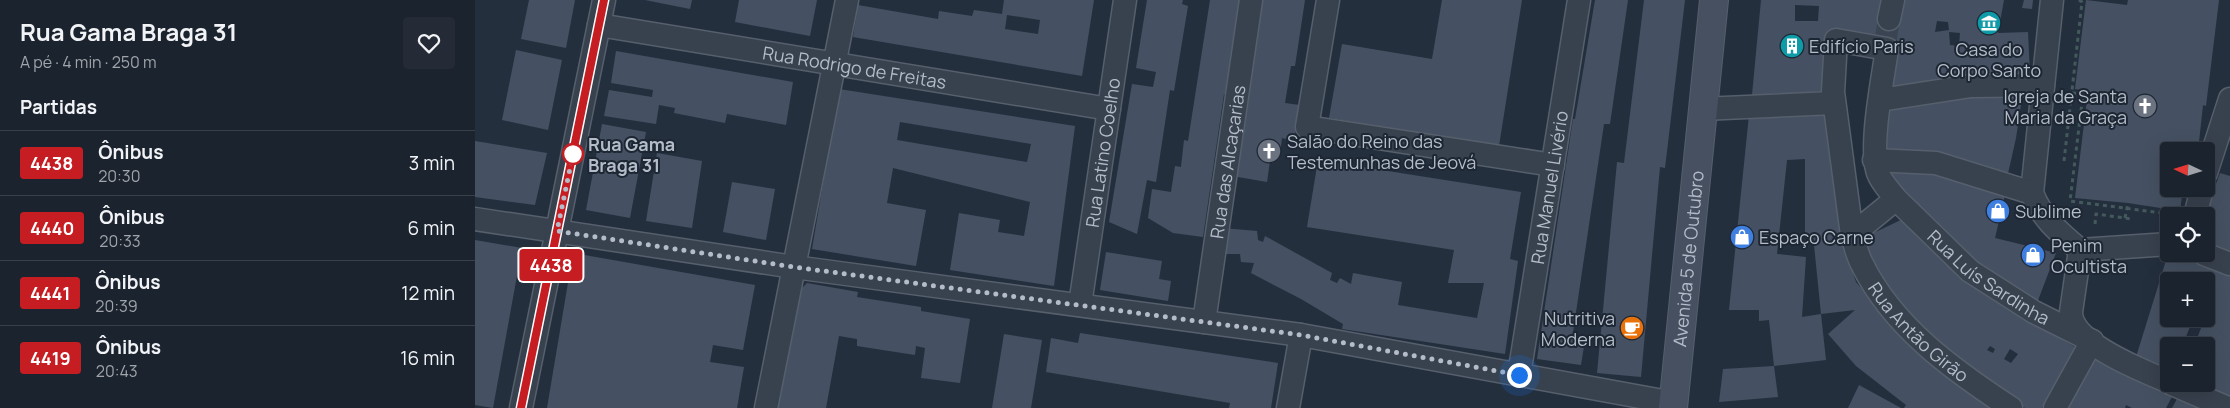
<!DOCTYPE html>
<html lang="pt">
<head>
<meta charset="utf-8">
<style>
  body { margin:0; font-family:Manrope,sans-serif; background:#242b36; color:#f1f3f6; height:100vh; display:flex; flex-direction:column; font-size:19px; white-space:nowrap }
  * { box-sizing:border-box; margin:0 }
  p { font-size:16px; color:#a0a4aa }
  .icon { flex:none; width:28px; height:28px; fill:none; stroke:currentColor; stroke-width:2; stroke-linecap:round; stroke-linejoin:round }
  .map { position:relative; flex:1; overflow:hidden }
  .sheet { display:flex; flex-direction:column; background:#1b232e; width:475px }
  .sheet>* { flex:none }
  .badge { padding:0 10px; border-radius:4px; font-size:18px; line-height:32px }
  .needle { width:32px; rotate:274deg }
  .controls { position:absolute; left:1685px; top:142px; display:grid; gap:10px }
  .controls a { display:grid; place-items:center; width:55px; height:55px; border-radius:5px; background:#1b232e; box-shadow:0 5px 20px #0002,0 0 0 1px #39404a; font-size:25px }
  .you { position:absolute; width:25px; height:25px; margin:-12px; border:4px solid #fff; border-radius:50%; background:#1a73e8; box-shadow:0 0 0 8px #1a73e833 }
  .map>.badge { position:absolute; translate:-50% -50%; box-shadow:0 0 0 2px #fff }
  h2 { padding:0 20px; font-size:19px; line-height:45px }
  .round { display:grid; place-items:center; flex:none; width:52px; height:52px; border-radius:5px; background:#242b36 }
  .overview { display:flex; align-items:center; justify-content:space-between; height:85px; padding:0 20px }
  h1 { font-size:24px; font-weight:700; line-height:38px }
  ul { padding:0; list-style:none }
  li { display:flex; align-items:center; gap:15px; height:65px; padding:0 20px; border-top:1px solid #39404a }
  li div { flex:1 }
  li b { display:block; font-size:19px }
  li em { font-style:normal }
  li .badge { min-width:55px; font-weight:700; text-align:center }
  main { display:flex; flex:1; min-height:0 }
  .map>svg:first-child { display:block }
  .building { fill:#455162; fill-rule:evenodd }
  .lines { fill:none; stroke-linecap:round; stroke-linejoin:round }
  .street-tunnel { stroke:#3a4453; stroke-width:22; stroke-dasharray:22 11; stroke-linecap:butt }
  .street-casing { stroke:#565f6c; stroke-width:25 }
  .secondary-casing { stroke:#565f6c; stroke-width:30 }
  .path { stroke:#44595c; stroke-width:3; stroke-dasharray:4 4; stroke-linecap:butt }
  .street { stroke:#38414e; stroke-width:22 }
  .secondary { stroke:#465061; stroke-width:28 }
  .line-casing { stroke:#fff; stroke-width:11 }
  .line { stroke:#c61d23; stroke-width:8 }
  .walk { stroke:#b4bcc9; stroke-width:5; stroke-dasharray:0 9 }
  .stop-dot { fill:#fff; stroke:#c61d23; stroke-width:2.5 }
  .labels { text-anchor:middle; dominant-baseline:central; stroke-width:4; stroke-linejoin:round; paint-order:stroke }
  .poi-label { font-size:18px; fill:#b4bcc9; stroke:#1d2633; text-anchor:start }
  .street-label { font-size:18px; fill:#b4bcc9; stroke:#1d2633 }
  .stop-label { font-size:18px; font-weight:bold; fill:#b4bcc9; stroke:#1d2633; text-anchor:start }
</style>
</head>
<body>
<main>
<section class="sheet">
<div class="overview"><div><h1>Rua Gama Braga 31</h1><p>A pé · 4 min · 250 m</p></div><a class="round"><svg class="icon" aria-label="heart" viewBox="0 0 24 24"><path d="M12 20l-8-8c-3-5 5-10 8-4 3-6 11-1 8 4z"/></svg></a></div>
<h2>Partidas</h2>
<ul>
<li><span class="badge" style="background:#c61d23;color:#fff">4438</span><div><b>Ônibus</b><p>20:30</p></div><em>3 min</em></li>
<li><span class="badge" style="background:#c61d23;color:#fff">4440</span><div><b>Ônibus</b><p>20:33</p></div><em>6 min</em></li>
<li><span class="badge" style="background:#c61d23;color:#fff">4441</span><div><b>Ônibus</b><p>20:39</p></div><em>12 min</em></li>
<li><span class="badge" style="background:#c61d23;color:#fff">4419</span><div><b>Ônibus</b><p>20:43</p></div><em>16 min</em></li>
</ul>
</section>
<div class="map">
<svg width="1755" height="408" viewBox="0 0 1755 408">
  <rect width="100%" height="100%" fill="#242f3e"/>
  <!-- building -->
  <path class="building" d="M54 0H100L91 48 46 39Z
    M170 0H217L215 9Z
    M264 0H342L335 36 260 22Z
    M529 0H619L607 76 378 37 383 5 463 19 464 11 497 16 499 10 527 14ZM532 15 565 20 563 34 530 29Z
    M672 0H708L707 4 713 6 699 91 695 90 681 182 672 180 662 234 634 222 657 84 678 87 681 72 661 68Z
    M735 0H768L753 95 749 94 728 237 698 233 673 218 677 189 696 192 700 166 706 167 709 140 713 141Z
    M785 0H830L820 66H816L810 103 825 105 819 141 807 138 805 155 796 154 792 182 757 176Z
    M967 0H1047L1024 146 854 118 867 44 957 59Z
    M1120 0H1153L1135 124H1129L1097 339 1110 340 1106 365 1062 359 1098 119H1100Z
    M1169 0H1210L1190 168 1185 167 1166 377 1122 373 1142 162 1149 163Z
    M1286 0H1406L1404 18 1425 21 1429 0H1529L1523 33 1553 32 1555 76 1416 90 1422 40 1355 32V91L1277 95ZM1320 5 1344 6 1343 21H1320ZM1462 21 1473 22 1474 30 1460 32ZM1474 32 1485 33 1484 46 1475 45Z
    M1549 0H1558L1557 9 1547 8Z
    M1611 0 1652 5 1653 0H1744L1731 106 1728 105 1724 142 1714 141 1712 151H1694V189H1708L1705 211 1653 203 1600 198 1613 91 1600 89Z
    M41 50 87 60 73 130 27 120Z
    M141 51 318 82 311 125 252 114 250 123 199 113 200 108 184 105 181 124 129 116 134 90 177 97 178 90 136 83Z
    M364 89 600 126 579 286 475 270 484 213 525 220 523 232 549 236 555 202 418 168 412 203 451 210 441 266 337 249ZM425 122 556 144 552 162 422 140Z
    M1548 91 1541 138 1532 178 1407 153 1410 111 1454 99Z
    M1356 113 1371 252 1381 282 1422 330 1516 408H1429L1431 405 1381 366 1353 334 1380 310 1346 314 1351 360 1299 366 1294 320 1284 321V310H1254L1274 115ZM1330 159V236L1338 235 1346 314 1327 317 1331 257 1302 254 1312 160Z
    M127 124 171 132 155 218 111 210Z
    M0 141 72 153 60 205 0 197Z
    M182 153 227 161 217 228 171 221Z
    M843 160 1046 192 1035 259 1043 261 1030 354 867 329 868 324 826 299 776 273 779 263 766 262 765 254H747V228L782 231 783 240 788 242 790 236 857 273 855 280 862 283 865 278 876 284 878 273 927 282 923 305 1002 318 1009 283H973L979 250 832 227Z
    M1408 165 1460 169 1530 195 1520 238 1581 253 1562 303 1500 265 1452 220Z
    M1745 173 1755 176V256L1731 247V216H1729Z
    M257 182 300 189 291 240 248 232Z
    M1432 217 1499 285 1527 306 1600 347 1585 380 1567 408H1550L1461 346 1406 283 1386 239ZM1515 346 1520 349 1518 353 1512 350ZM1535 349 1543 354 1536 363 1529 359Z
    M0 240 47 248 18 408 0 405Z
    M631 252 687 261 684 279 696 281 693 301 625 290Z
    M98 253 280 285 268 350 238 345 235 362 269 367 262 408H72Z
    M1693 254H1703L1755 275V397L1721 384H1731V346H1694V373L1661 357ZM1694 281H1731V316L1739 320 1736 327 1728 323 1719 346 1709 342 1718 319H1694Z
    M332 283 383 292 382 297 446 307V311L495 319 485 383 446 378 450 348 441 346 440 355 382 346V339L364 336 351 408H299L320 295Z
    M605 333 803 363 796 408H754L755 403 571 372 576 338 603 343Z
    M529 334 567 340 556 408H517Z
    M1620 359 1698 395 1691 408H1657L1651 405 1650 408H1590Z
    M1299 366 1303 397 1244 402 1248 369Z
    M1384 385 1426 408H1373Z
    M1703 397 1725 408H1697Z"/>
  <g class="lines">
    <!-- street-tunnel -->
    <path class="street-tunnel" d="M1411 38 1414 19"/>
    <!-- street casing -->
    <g class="street-casing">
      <g id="street">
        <path d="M853 0 832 127 1078 165"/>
        <path d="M1577 0 1557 193C1567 219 1585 233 1605 250L1694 244"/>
        <path d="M1414 19 1418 0"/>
        <path id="s1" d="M124 25 634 109"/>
        <path d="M1361 40 1412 49C1408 78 1394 147 1403 173 1406 182 1415 191 1421 199L1377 235 1358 92Z"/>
        <path d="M1405 100 1496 86 1568 85"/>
        <path d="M1227 109 1359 103"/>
        <path d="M1399 160 1461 163 1557 193"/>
        <path d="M1731 173 1755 99"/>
        <path id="s2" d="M1421 199 1495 271 1559 312 1617 341"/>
        <path d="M1720 216 1727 189"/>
        <path d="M0 219 319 267 826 335 1199 403"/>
        <path id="s3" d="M1377 235C1380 244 1382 255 1387 264 1418 327 1478 370 1536 408"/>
        <path d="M1605 250 1596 312C1596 344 1669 371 1694 382"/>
        <path d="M1729 254 1755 264"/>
        <path id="s4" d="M605 305 650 0"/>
        <path id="s5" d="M729 322 776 0"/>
        <path id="s6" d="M1044 375 1104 0"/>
        <path d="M1697 384 1753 408"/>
        <path d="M46 408 129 0"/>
        <path d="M291 408 372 0"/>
        <path d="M813 408 826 335"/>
        <path d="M1580 408 1617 341"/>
      </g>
    </g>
    <!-- secondary casing -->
    <g class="secondary-casing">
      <g id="secondary">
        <path id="s7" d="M1198 408 1239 0"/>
      </g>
    </g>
    <!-- path -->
    <path class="path" d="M1597 93 1608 94 1595 201 1695 214
      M1589 161 1607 2 1604 0
      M1650 218 1653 203
      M1620 224 1621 214 1657 219"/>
    <!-- street -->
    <use href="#street" class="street"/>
    <!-- secondary -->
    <use href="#secondary" class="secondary"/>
  </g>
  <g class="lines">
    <!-- line casing -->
    <g class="line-casing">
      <path id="line" d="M46 408 129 0"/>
    </g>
    <!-- line -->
    <use href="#line" class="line"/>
    <!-- walk -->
    <path class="walk" d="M98 154 82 231 319 267 826 335 1044 375"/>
  </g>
  <!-- icons -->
  <defs>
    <g id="museum-disc" transform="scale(1.25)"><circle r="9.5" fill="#0f9aa8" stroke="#1d2633"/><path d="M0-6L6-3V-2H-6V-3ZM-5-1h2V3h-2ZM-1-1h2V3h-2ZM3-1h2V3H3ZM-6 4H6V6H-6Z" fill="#fff"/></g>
    <g id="building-disc" transform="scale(1.25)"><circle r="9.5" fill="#0f9aa8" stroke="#1d2633"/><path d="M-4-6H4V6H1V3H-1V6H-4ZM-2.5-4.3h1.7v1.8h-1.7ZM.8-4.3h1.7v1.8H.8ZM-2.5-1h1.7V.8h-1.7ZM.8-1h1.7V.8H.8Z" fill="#fff"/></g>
    <g id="church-disc" transform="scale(1.25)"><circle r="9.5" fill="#6b7280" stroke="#1d2633"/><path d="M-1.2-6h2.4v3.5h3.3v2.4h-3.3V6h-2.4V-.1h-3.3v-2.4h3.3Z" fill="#fff"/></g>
    <g id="shop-disc" transform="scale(1.25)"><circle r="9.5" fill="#3f7fe0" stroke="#1d2633"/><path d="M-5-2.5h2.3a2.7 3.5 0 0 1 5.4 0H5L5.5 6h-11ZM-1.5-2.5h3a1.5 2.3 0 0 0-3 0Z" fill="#fff"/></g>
    <g id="cafe-disc" transform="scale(1.25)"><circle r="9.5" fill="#e8710a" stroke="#1d2633"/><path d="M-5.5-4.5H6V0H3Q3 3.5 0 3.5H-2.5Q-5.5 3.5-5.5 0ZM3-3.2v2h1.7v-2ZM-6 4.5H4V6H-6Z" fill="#fff"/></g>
  </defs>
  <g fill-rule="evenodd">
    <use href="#museum-disc" x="1514" y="23"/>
    <use href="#building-disc" x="1317" y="46"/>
    <use href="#church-disc" x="1670" y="106"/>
    <use href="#church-disc" x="794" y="151"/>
    <use href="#shop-disc" x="1523" y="211"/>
    <use href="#shop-disc" x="1267" y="237"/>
    <use href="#shop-disc" x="1558" y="255"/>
    <use href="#cafe-disc" x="1157" y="328"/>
  </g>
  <!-- markers -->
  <circle class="stop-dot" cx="98" cy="154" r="10"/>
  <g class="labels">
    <!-- poi labels -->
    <g class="poi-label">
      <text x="1334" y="46">Edifício Paris</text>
      <text x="1514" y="49" text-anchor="middle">Casa do<tspan x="1514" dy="21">Corpo Santo</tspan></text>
      <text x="1652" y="96" text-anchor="end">Igreja de Santa<tspan x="1652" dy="21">Maria da Graça</tspan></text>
      <text x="812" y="141">Salão do Reino das<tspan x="812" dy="21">Testemunhas de Jeová</tspan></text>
      <text x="1540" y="211">Sublime</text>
      <text x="1284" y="237">Espaço Carne</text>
      <text x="1576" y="245">Penim<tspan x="1576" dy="21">Ocultista</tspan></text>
      <text x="1140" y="318" text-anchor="end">Nutritiva<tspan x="1140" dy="21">Moderna</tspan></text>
    </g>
    <!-- street labels -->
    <g class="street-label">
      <text stroke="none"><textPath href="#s1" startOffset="259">Rua Rodrigo de Freitas</textPath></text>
      <text stroke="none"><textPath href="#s4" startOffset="154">Rua Latino Coelho</textPath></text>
      <text stroke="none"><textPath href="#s5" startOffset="162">Rua das Alcaçarias</textPath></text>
      <text stroke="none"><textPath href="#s6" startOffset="190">Rua Manuel Livério</textPath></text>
      <text stroke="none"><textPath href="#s7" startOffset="150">Avenida 5 de Outubro</textPath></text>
      <text stroke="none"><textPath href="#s2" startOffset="122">Rua Luís Sardinha</textPath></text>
      <text stroke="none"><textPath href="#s3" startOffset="120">Rua Antão Girão</textPath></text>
    </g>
    <!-- stop labels -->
    <g class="stop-label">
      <text x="113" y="144">Rua Gama<tspan x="113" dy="21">Braga 31</tspan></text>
    </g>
  </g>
</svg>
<div class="controls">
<a><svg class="needle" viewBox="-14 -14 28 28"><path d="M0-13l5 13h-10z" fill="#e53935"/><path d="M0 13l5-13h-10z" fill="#a0a4aa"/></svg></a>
<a><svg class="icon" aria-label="locate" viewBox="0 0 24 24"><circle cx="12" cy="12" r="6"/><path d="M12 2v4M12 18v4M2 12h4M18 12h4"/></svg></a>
<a>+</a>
<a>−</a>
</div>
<div class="you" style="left:1044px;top:375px"></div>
<b class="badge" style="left:76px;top:265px;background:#c61d23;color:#fff">4438</b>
</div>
</main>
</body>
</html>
